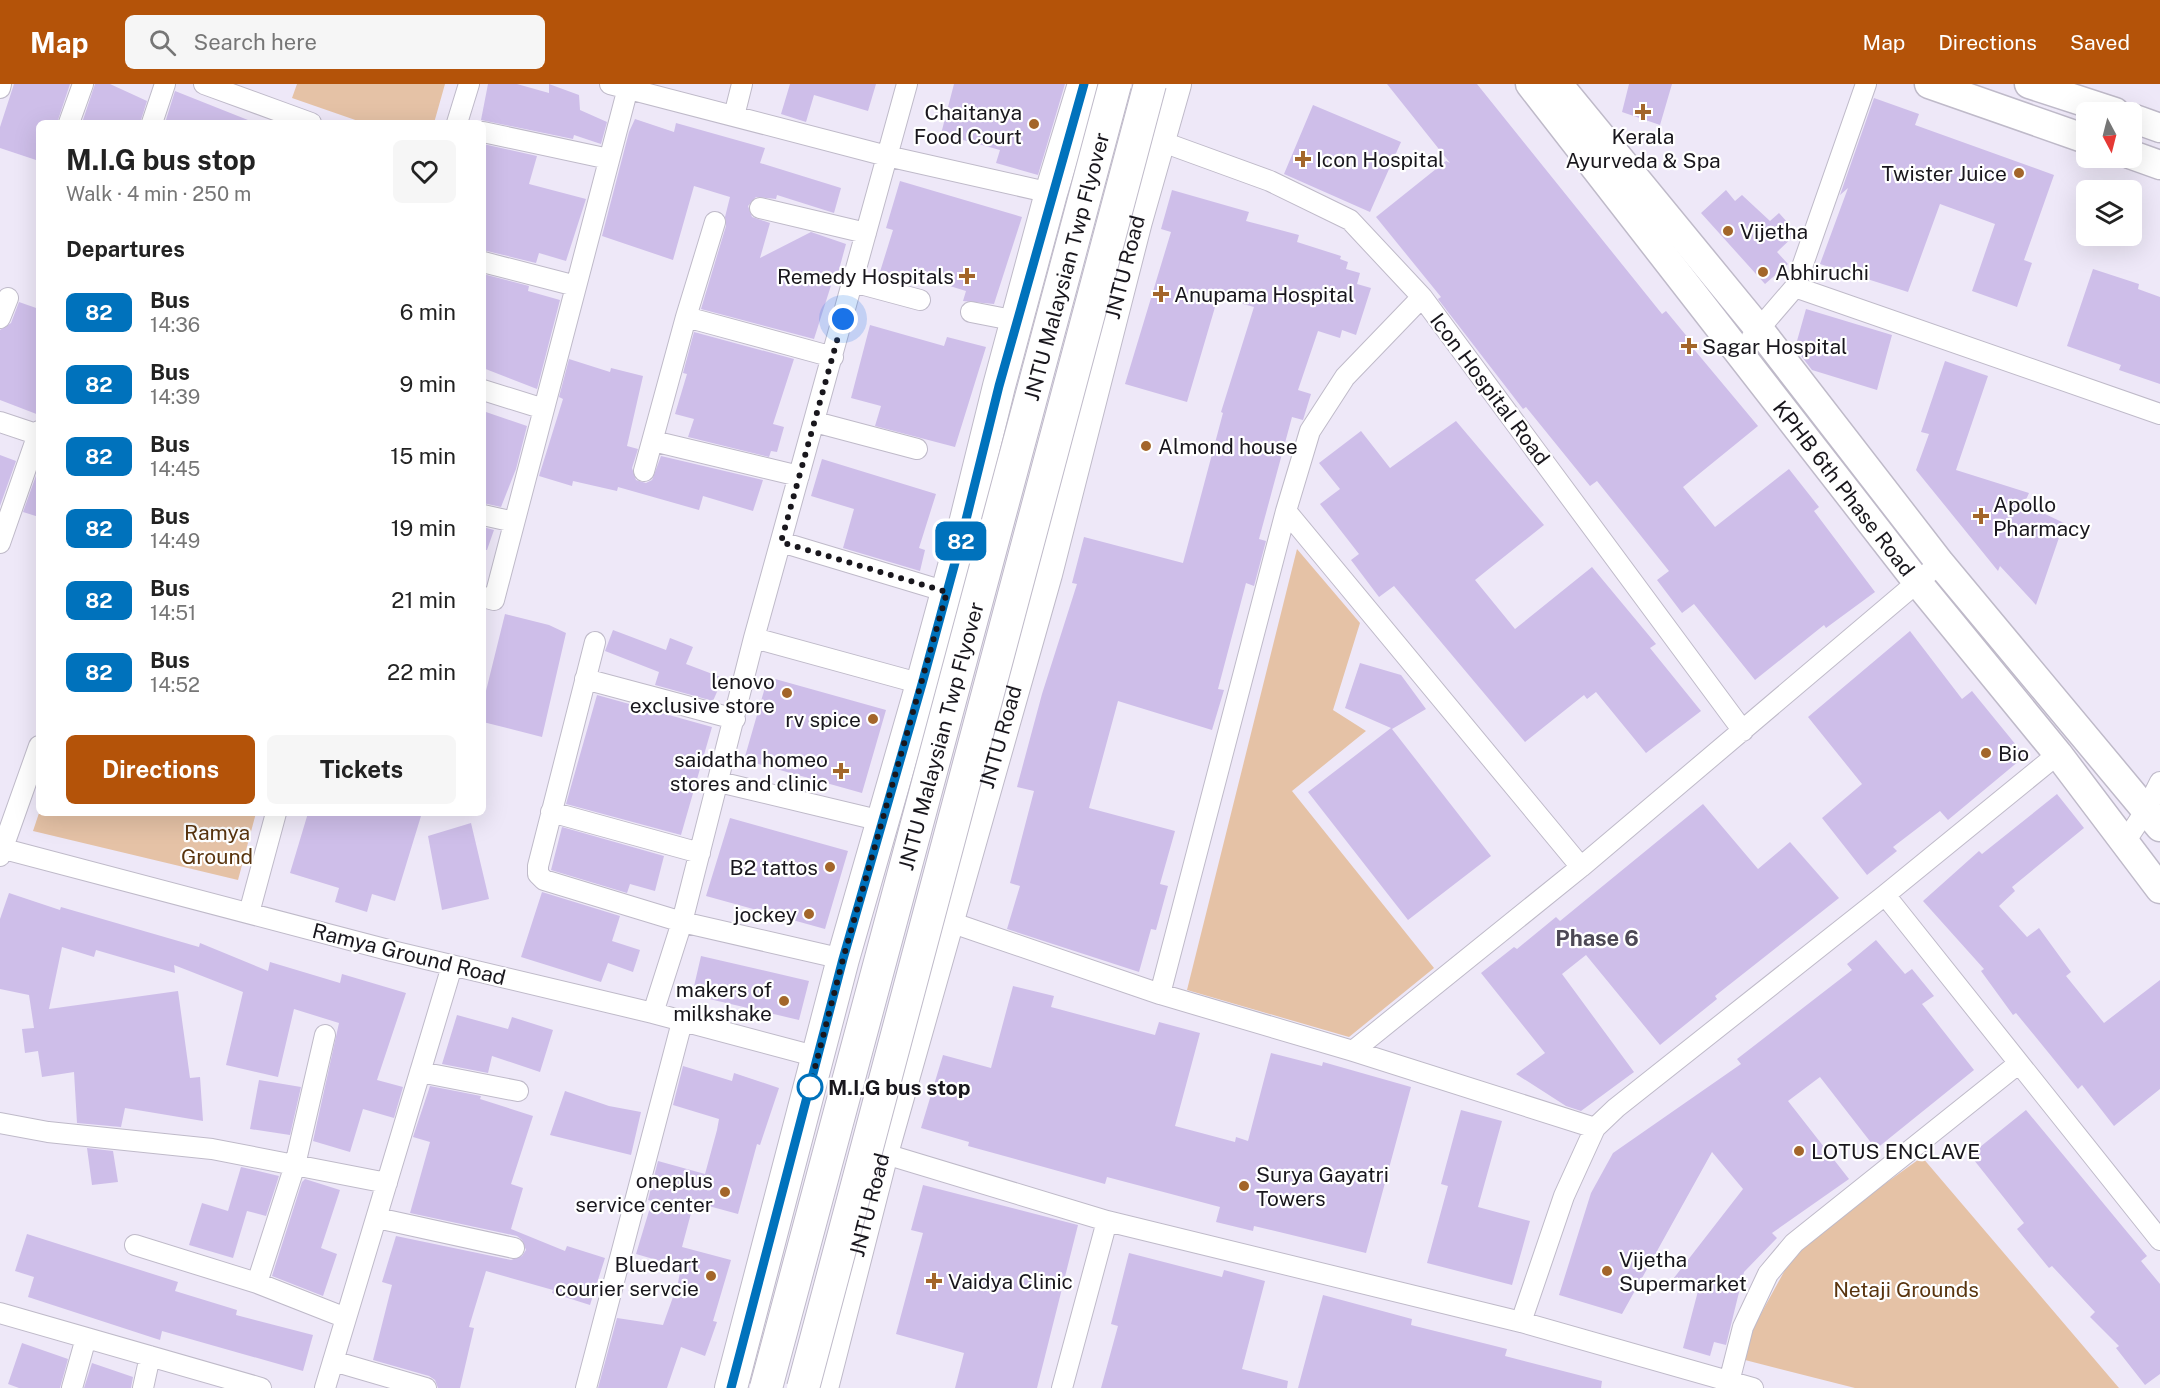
<!DOCTYPE html>
<html lang="en">
<head>
<meta charset="utf-8">
<style>
  body { margin:0; font-family:"Public Sans",sans-serif; background:#f6f6f6; color:#222; height:100vh; display:flex; flex-direction:column; font-size:22px; white-space:nowrap }
  * { box-sizing:border-box; margin:0 }
  p { font-size:20px; color:#767676 }
  .icon { flex:none; width:33px; height:33px; fill:none; stroke:currentColor; stroke-width:2; stroke-linecap:round; stroke-linejoin:round }
  .map { position:relative; flex:1; overflow:hidden }
  .panel { position:absolute; left:36px; top:36px; width:450px; height:696px; display:flex; flex-direction:column; background:#fff; border-radius:9px; box-shadow:0 6px 24px #0002 }
  .panel>* { flex:none }
  .badge { padding:0 12px; border-radius:9px; font-size:21px; line-height:39px }
  .needle { width:39px; rotate:173deg }
  .controls { position:absolute; left:2076px; top:18px; display:grid; gap:12px }
  .controls a { display:grid; place-items:center; width:66px; height:66px; border-radius:9px; background:#fff; box-shadow:0 6px 24px #0002; font-size:30px }
  .you { position:absolute; width:30px; height:30px; margin:-15px; border:4px solid #fff; border-radius:50%; background:#1a73e8; box-shadow:0 0 0 9px #1a73e833 }
  .map>.badge { position:absolute; translate:-50% -50%; box-shadow:0 0 0 3px #fff }
  h2 { padding:0 30px; font-size:22px; line-height:54px }
  .round { display:grid; place-items:center; flex:none; width:63px; height:63px; border-radius:9px; background:#f6f6f6 }
  .summary { display:flex; align-items:center; justify-content:space-between; height:102px; padding:0 30px }
  h1 { font-size:28px; font-weight:700; line-height:45px }
  .button { display:flex; gap:12px; margin-top:auto; padding:12px 30px }
  .button a { flex:1; height:69px; border-radius:9px; background:#b45309; color:#fff; font-size:24px; font-weight:700; line-height:69px; text-align:center }
  .button a+a { background:#f6f6f6; color:#222 }
  ul { padding:0; list-style:none }
  li { display:flex; align-items:center; gap:18px; height:72px; padding:0 30px }
  li div { flex:1 }
  li b { display:block; font-size:22px }
  li em { font-style:normal }
  li .badge { min-width:66px; font-weight:700; text-align:center }
  header { display:flex; align-items:center; gap:36px; box-sizing:border-box; height:84px; padding:0 30px; background:#b45309; color:#fff }
  header strong { font-size:28px }
  nav { display:flex; gap:33px; margin-inline-start:auto; font-size:21px }
  .search { width:420px; height:54px; background:#f6f6f6; display:flex; align-items:center; gap:15px; box-sizing:border-box; padding:0 21px; border-radius:9px; color:#767676; font-size:22px }
  .map>svg:first-child { display:block }
  .green { fill:#e5c2a6 }
  .building { fill:#cebee9 }
  .lines { fill:none; stroke-linecap:round; stroke-linejoin:round }
  .street-casing { stroke:#bfbac9; stroke-width:22 }
  .secondary-casing { stroke:#bfbac9; stroke-width:31 }
  .primary-casing { stroke:#bfbac9; stroke-width:34 }
  .street { stroke:#fff; stroke-width:20 }
  .secondary { stroke:#fff; stroke-width:28 }
  .primary { stroke:#fff; stroke-width:32 }
  .primary-bridge-casing { stroke:#bfbac9; stroke-width:34; stroke-linecap:butt }
  .primary-bridge { stroke:#fff; stroke-width:32 }
  .line-casing { stroke:#fff; stroke-width:14 }
  .line { stroke:#0072bc; stroke-width:9 }
  .walk { stroke:#19171d; stroke-width:6; stroke-dasharray:0 10.8 }
  .poi-dot { fill:#a3662a; stroke:#fff; stroke-width:2 }
  .stop-dot { fill:#fff; stroke:#0072bc; stroke-width:3 }
  .labels { text-anchor:middle; dominant-baseline:central; stroke-width:4.5; stroke-linejoin:round; paint-order:stroke }
  .poi-label { font-size:21px; fill:#19171d; stroke:#fff; text-anchor:start }
  .street-label { font-size:21px; fill:#19171d; stroke:#fff }
  .park-label { font-size:21px; fill:#59340e; stroke:#fff }
  .stop-label { font-size:21px; font-weight:bold; fill:#19171d; stroke:#fff; text-anchor:start }
  .neighbourhood-label { font-size:22px; font-weight:bold; fill:#4d4955; stroke:#fff }
</style>
</head>
<body>
<header>
<strong>Map</strong>
<div class="search"><svg class="icon" aria-label="search" viewBox="0 0 24 24"><circle cx="10" cy="10" r="6"/><path d="M15 15l6 6"/></svg>Search here</div>
<nav><a>Map</a><a>Directions</a><a>Saved</a></nav>
</header>
<div class="map">
<svg width="2160" height="1304" viewBox="0 0 2160 1304">
  <rect width="100%" height="100%" fill="#eee8f8"/>
  <!-- green -->
  <path class="green" d="M297 0H445L434 39H364L292 14Z
    M1297 465 1360 539 1333 626 1366 647 1292 707 1434 884 1349 953 1187 906Z
    M39 729H256L238 796 33 747Z
    M1922 1073 2119 1304H1855L1745 1276 1752 1246 1791 1175 1839 1133Z"/>
  <!-- building -->
  <path class="building" d="M14 0H70L57 39H39V77L0 64V43Z
    M95 0H110L147 17 140 39H82Z
    M488 0H517L549 9V0L579 11 580 26 607 38 601 60 574 51 573 55 481 36Z
    M790 0H876L868 27 814 11 806 38 781 30Z
    M954 0H1065L1038 91 996 79 1000 66 941 50Z
    M1387 0H1477L1662 230 1666 227 1694 261 1692 263 1758 342 1683 403 1715 443 1789 385 1819 423 1814 427 1875 508 1826 544 1824 541 1755 596 1694 520 1682 529 1657 496 1669 487 1597 397 1590 402 1526 323 1523 325 1438 215 1441 213 1376 133 1446 77 1450 79Z
    M1629 0H1672L1660 41 1622 28Z
    M175 7 253 38 252 39H165Z
    M1874 14 1919 30 1915 41 2054 91 2024 176 2032 179 2017 223 1972 207 1995 140 1940 120 1908 208 1820 180 1848 104 1840 111Z
    M1313 21 1401 58 1370 128 1284 90Z
    M635 35 674 48 676 39 765 64 760 79 841 104 834 129 777 111 776 115 756 113 748 122 752 133 770 139 760 174 811 148 846 160 837 193 834 192 814 255 701 225 726 142 725 133 730 113 694 102 673 176 602 152 629 48Z
    M483 60 537 72 529 100 586 115 566 177 539 169 536 179 483 166Z
    M900 97 1022 133 994 220 963 217 966 207 904 188 901 198 879 191 893 146 886 144Z
    M1172 106 1249 128 1246 137 1299 151 1297 158 1341 172 1340 175 1348 178 1346 185 1360 189 1357 200 1371 204 1356 251 1342 246 1340 254 1318 247 1298 306 1311 310 1303 336 1292 333 1259 455 1266 457 1254 502 1246 499 1218 605 1224 606 1212 646 1118 617 1089 724 1175 747 1160 800 1168 802 1156 846 1151 845 1139 888 1007 845 1020 802 1010 799 1034 707 1017 703 1042 610 1077 500 1072 499 1084 453 1183 479 1223 329 1221 328 1254 223 1218 213 1187 318 1125 300 1171 148 1161 145Z
    M1726 106 1735 117 1742 111 1770 137 1779 129 1797 149 1777 168 1788 180 1765 200 1701 129Z
    M2093 185 2139 200 2138 205 2160 213V300L2119 286 2121 281 2067 262Z
    M483 190 529 202 528 207 560 216 537 305 483 284Z
    M19 218 39 225V331L0 316V246L11 239Z
    M1806 225 1892 251 1877 306 1812 286 1795 264Z
    M870 241 944 262 947 253 986 263 955 363 875 342 881 322 851 314Z
    M694 248 794 275 773 340 784 343 777 368 771 367 769 373 688 353 694 335 675 330 687 290 683 289Z
    M569 275 610 288 611 284 643 292 627 362 638 365 632 384 636 396 646 399 652 396 661 372 763 396 753 427 703 412 699 426 618 403 617 407 573 397 572 402 539 392 563 315 559 313Z
    M1945 277 1988 292 1956 386 2029 409 2024 420 2064 439 2036 521 2000 482 1998 487 1916 386 1929 350 1921 348Z
    M483 327 527 342 516 385 501 423 483 419Z
    M1456 337 1544 441 1475 496 1515 545 1592 483 1656 560 1650 564 1701 627 1646 669 1596 608 1587 615 1584 611 1525 658 1394 502 1379 513 1351 476 1359 470 1320 420 1340 405 1319 379 1361 347 1390 384Z
    M0 371 16 377 0 422Z
    M822 375 936 410 919 464 925 466 920 487 843 464 854 425 811 412Z
    M38 386H39V433L23 428Z
    M483 443 494 446 487 466H483Z
    M505 530 549 541 566 549 542 653 483 638V619Z
    M613 546 666 566 670 554 693 563 686 580 723 594 713 617 655 601 659 588 605 567Z
    M1910 547 1962 615 1972 607 2025 672 1948 736 1940 727 1893 763 1897 767 1867 791 1822 734 1862 700 1808 633Z
    M1360 579 1401 591 1426 625 1392 645 1491 772 1408 836 1308 708 1391 644 1345 624Z
    M768 593 886 626 862 709 744 676Z
    M597 611 712 643 681 751 566 720Z
    M2057 710 2084 744 2012 803 2015 807 1999 822 2027 853 2039 844 2071 888 2066 892 2104 939 2160 896V1005L2114 1042 2082 1001 2078 1005 2016 929 2013 931 1981 887 1984 885 1923 817 1979 767 1982 770Z
    M1703 720 1758 785 1790 758 1839 814 1715 912 1717 915 1660 961 1586 871 1562 890 1634 988 1581 1027 1566 1022 1516 990 1545 969 1481 889 1514 863 1517 865 1556 833 1560 837Z
    M308 729H411L421 732 395 817 372 810 367 828 335 818 339 804 290 789Z
    M730 734 848 767 825 845 706 812Z
    M471 739 489 815 442 826 428 752Z
    M562 743 664 772 655 807 630 800 627 809 551 786Z
    M542 808 620 832 612 857 640 866 633 888 608 879 601 898 521 873Z
    M9 809 60 826 61 823 199 863 200 859 268 887 270 878 340 899 342 890 406 909 377 996 403 1003 394 1034 363 1025 350 1068 313 1057 339 939 294 925 278 993 226 981 243 908 174 881 175 889 96 866 94 873 62 863 49 925 178 907 190 994 200 993 203 1037 125 1024 121 1043 77 1039 74 988 42 993 38 967 25 969 22 945 34 944 29 911 0 905V835Z
    M1876 856 1905 890 1912 885 1934 912 1922 920 1974 986 1876 1065 1820 993 1788 1017 1849 1095 1772 1149 1777 1154 1744 1188 1726 1261 1714 1258 1710 1272 1683 1264 1698 1207 1670 1199 1743 1105 1712 1068 1622 1230 1559 1211 1591 1109 1613 1069 1741 980 1737 975 1852 886 1847 880Z
    M701 872 809 897 799 936 692 911Z
    M1013 902 1054 912 1051 923 1155 951 1159 938 1200 949 1175 1042 1235 1058 1236 1053 1248 1057 1271 969 1322 982 1323 978 1411 1003 1366 1169 1254 1142 1253 1147 1216 1138 1220 1123 1107 1093 1105 1100 968 1062 969 1058 921 1044 943 971 991 984Z
    M457 931 508 945 512 933 553 946 540 988 492 972 488 989 442 980Z
    M683 982 732 997 734 989 779 1004 760 1061 757 1060 738 1130 694 1118 682 1163 731 1176 713 1237 717 1238 705 1272 681 1263 667 1304H598L617 1234 663 1241 678 1199 681 1183 636 1170 652 1117 648 1116 658 1077 705 1090 717 1046 719 1035 673 1021Z
    M259 996 301 1003 290 1051 250 1045Z
    M430 1002 481 1012 480 1015 533 1032 511 1100 523 1104 511 1145 565 1167 567 1162 605 1174 590 1221 552 1209 553 1206 486 1187 469 1243 474 1244 460 1304H438L435 1296 429 1292 373 1276 392 1201 382 1198 396 1152 511 1176 522 1172 526 1166 522 1156 517 1152 410 1129 430 1058 413 1053Z
    M565 1007 609 1022 641 1028 631 1071 550 1051Z
    M1461 1026 1502 1037 1478 1123 1530 1137 1512 1201 1427 1179 1448 1102 1441 1100Z
    M2026 1026 2147 1172 2141 1177 2160 1200V1290L2145 1301 2116 1264 2119 1262 2090 1233 2095 1228 2052 1182 2049 1184 2017 1145 2024 1139 1970 1071Z
    M87 1064 113 1067 118 1098 92 1101Z
    M241 1083 279 1092 266 1132 247 1127 233 1174 189 1161 202 1119 228 1127Z
    M305 1095 340 1106 321 1164 337 1170 323 1212 272 1192 302 1098Z
    M923 1101 1078 1141 1037 1304H955L964 1269 896 1250 923 1149 911 1146Z
    M27 1150 178 1198 175 1207 237 1226 236 1231 313 1251 303 1287 162 1247 160 1256 28 1213 34 1193 15 1187Z
    M1129 1169 1222 1193 1224 1186 1265 1197 1242 1285 1288 1297 1287 1304H1101L1118 1242 1111 1240Z
    M1323 1211 1412 1235 1411 1241 1507 1265 1505 1272 1602 1297 1601 1304H1298Z
    M22 1259 68 1275 60 1304H19L8 1300Z
    M92 1279 133 1293 131 1304H84Z"/>
  <g class="lines">
    <!-- street casing -->
    <g class="street-casing">
      <path id="street" d="M204 0 311 39
        M610 0 887 72 1051 109
        M1866 0 1795 203 2160 330
        M0 4 1 0
        M734 32 742 0
        M69 39 83 0
        M152 39 165 0
        M457 39 469 0
        M483 48 609 75
        M1160 57 1270 97 1350 136 1422 213 1743 647
        M760 124 866 149
        M483 178 576 202
        M853 198 920 216
        M971 228 1017 237
        M686 233 833 273
        M0 234 8 214
        M1752 253 1795 203
        M483 306 544 325
        M0 338 39 351
        M815 338 917 365
        M653 357 799 392
        M644 387 686 233 715 138
        M1286 427 1310 347 1345 293 1422 213
        M483 431 514 438
        M781 458 947 508
        M0 459 39 347
        M483 513 494 516 629 0
        M754 554 922 600
        M595 558 538 782V790L544 796 682 838 843 875
        M585 595 735 635
        M719 698 882 737
        M551 728 700 769
        M2125 758 2146 726 2160 698
        M0 764 392 867 653 929 818 973
        M0 772 39 662
        M1885 811 2160 1156
        M249 829 276 729
        M947 837 1160 910 1286 427 1581 783
        M1160 910 1353 967 1595 1044
        M653 929 682 838 754 554 907 0
        M325 951 295 1081 257 1199 346 1234
        M1353 967 1581 783 1940 479
        M420 988 518 1007
        M0 1039 48 1048 212 1065 387 1099
        M882 1069 1107 1137 1521 1238 1753 1304
        M377 1134 514 1164
        M135 1161 257 1199
        M0 1229 261 1304
        M1521 1238 1564 1112 1595 1044 1616 1024 1885 811 2058 670
        M333 1277 426 1304
        M1729 1298 1743 1243 1768 1190 1794 1159 2018 980
        M72 1304 86 1254
        M143 1304 150 1272
        M325 1304 452 882
        M586 1304 682 938
        M1062 1304 1107 1137"/>
    </g>
    <!-- secondary casing -->
    <g class="secondary-casing">
      <g id="secondary">
        <path id="s1" d="M1530 0 1918 499 2058 670 2160 805"/>
        <path d="M1558 0 1759 245 1940 479 2160 743"/>
        <path d="M1929 0 2086 55"/>
        <path d="M2029 0 2115 28"/>
        <path d="M2132 34 2160 44"/>
        <path d="M2132 71 2160 81"/>
      </g>
    </g>
    <!-- primary casing -->
    <g class="primary-casing">
      <g id="primary">
        <path d="M731 1304 843 875 922 600 959 464 999 302 1051 109 1084 0"/>
        <path id="s2" d="M822 1304 882 1069 1046 490 1136 137 1175 0"/>
      </g>
    </g>
    <!-- street -->
    <use href="#street" class="street"/>
    <!-- secondary -->
    <use href="#secondary" class="secondary"/>
    <!-- primary -->
    <use href="#primary" class="primary"/>
    <!-- primary-bridge casing -->
    <g class="primary-bridge-casing">
      <g id="primary-bridge">
        <path id="s3" d="M766 1304 1115 0"/>
        <path d="M803 1304 1150 0"/>
      </g>
    </g>
    <!-- primary-bridge -->
    <use href="#primary-bridge" class="primary-bridge"/>
  </g>
  <g class="lines">
    <!-- line casing -->
    <g class="line-casing">
      <path id="line" d="M731 1304 843 875 922 600 959 464 999 302 1084 0"/>
    </g>
    <!-- line -->
    <use href="#line" class="line"/>
    <!-- walk -->
    <path class="walk" d="M810 1003 843 875 947 508 781 458 843 235"/>
  </g>
  <!-- markers -->
  <g class="poi-dot">
    <path d="M1640 19h6v6h6v6h-6v6h-6v-6h-6v-6h6z"/>
    <circle cx="1034" cy="40" r="6"/>
    <path d="M1300 66h6v6h6v6h-6v6h-6v-6h-6v-6h6z"/>
    <circle cx="2019" cy="89" r="6"/>
    <circle cx="1728" cy="147" r="6"/>
    <circle cx="1763" cy="188" r="6"/>
    <path d="M964 183h6v6h6v6h-6v6h-6v-6h-6v-6h6z"/>
    <path d="M1158 201h6v6h6v6h-6v6h-6v-6h-6v-6h6z"/>
    <path d="M1686 253h6v6h6v6h-6v6h-6v-6h-6v-6h6z"/>
    <circle cx="1146" cy="362" r="6"/>
    <path d="M1978 423h6v6h6v6h-6v6h-6v-6h-6v-6h6z"/>
    <circle cx="787" cy="609" r="6"/>
    <circle cx="873" cy="635" r="6"/>
    <circle cx="1986" cy="669" r="6"/>
    <path d="M838 678h6v6h6v6h-6v6h-6v-6h-6v-6h6z"/>
    <circle cx="830" cy="783" r="6"/>
    <circle cx="809" cy="830" r="6"/>
    <circle cx="784" cy="917" r="6"/>
    <circle cx="1799" cy="1067" r="6"/>
    <circle cx="1244" cy="1102" r="6"/>
    <circle cx="725" cy="1108" r="6"/>
    <circle cx="1607" cy="1187" r="6"/>
    <circle cx="711" cy="1192" r="6"/>
    <path d="M931 1188h6v6h6v6h-6v6h-6v-6h-6v-6h6z"/>
  </g>
  <circle class="stop-dot" cx="810" cy="1003" r="12"/>
  <g class="labels">
    <!-- poi labels -->
    <g class="poi-label">
      <text x="1022" y="28" text-anchor="end">Chaitanya<tspan x="1022" dy="24">Food Court</tspan></text>
      <text x="1643" y="52" text-anchor="middle">Kerala<tspan x="1643" dy="24">Ayurveda &amp; Spa</tspan></text>
      <text x="1316" y="75">Icon Hospital</text>
      <text x="2007" y="89" text-anchor="end">Twister Juice</text>
      <text x="1740" y="147">Vijetha</text>
      <text x="1775" y="188">Abhiruchi</text>
      <text x="954" y="192" text-anchor="end">Remedy Hospitals</text>
      <text x="1174" y="210">Anupama Hospital</text>
      <text x="1702" y="262">Sagar Hospital</text>
      <text x="1158" y="362">Almond house</text>
      <text x="1993" y="420">Apollo<tspan x="1993" dy="24">Pharmacy</tspan></text>
      <text x="775" y="597" text-anchor="end">lenovo<tspan x="775" dy="24">exclusive store</tspan></text>
      <text x="861" y="635" text-anchor="end">rv spice</text>
      <text x="1998" y="669">Bio</text>
      <text x="828" y="675" text-anchor="end">saidatha homeo<tspan x="828" dy="24">stores and clinic</tspan></text>
      <text x="818" y="783" text-anchor="end">B2 tattos</text>
      <text x="797" y="830" text-anchor="end">jockey</text>
      <text x="772" y="905" text-anchor="end">makers of<tspan x="772" dy="24">milkshake</tspan></text>
      <text x="1811" y="1067">LOTUS ENCLAVE</text>
      <text x="1256" y="1090">Surya Gayatri<tspan x="1256" dy="24">Towers</tspan></text>
      <text x="713" y="1096" text-anchor="end">oneplus<tspan x="713" dy="24">service center</tspan></text>
      <text x="1619" y="1175">Vijetha<tspan x="1619" dy="24">Supermarket</tspan></text>
      <text x="699" y="1180" text-anchor="end">Bluedart<tspan x="699" dy="24">courier servcie</tspan></text>
      <text x="948" y="1197">Vaidya Clinic</text>
    </g>
    <!-- street labels -->
    <g class="street-label">
      <text stroke="none"><textPath href="#s3" startOffset="1161">JNTU Malaysian Twp Flyover</textPath></text>
      <text stroke="none"><textPath href="#s2" startOffset="1161">JNTU Road</textPath></text>
      <text transform="translate(1490 305) rotate(53)">Icon Hospital Road</text>
      <text stroke="none"><textPath href="#s1" startOffset="512">KPHB 6th Phase Road</textPath></text>
      <text stroke="none"><textPath href="#s3" startOffset="675">JNTU Malaysian Twp Flyover</textPath></text>
      <text stroke="none"><textPath href="#s2" startOffset="675">JNTU Road</textPath></text>
      <text transform="translate(409 870) rotate(14)">Ramya Ground Road</text>
      <text stroke="none"><textPath href="#s2" startOffset="189">JNTU Road</textPath></text>
    </g>
    <!-- park labels -->
    <g class="park-label">
      <text x="217" y="748">Ramya<tspan x="217" dy="24">Ground</tspan></text>
      <text x="1906" y="1205">Netaji Grounds</text>
    </g>
    <!-- stop labels -->
    <g class="stop-label">
      <text x="828" y="1003">M.I.G bus stop</text>
    </g>
    <!-- neighbourhood labels -->
    <g class="neighbourhood-label">
      <text x="1597" y="854">Phase 6</text>
    </g>
  </g>
</svg>
<div class="controls">
<a><svg class="needle" viewBox="-14 -14 28 28"><path d="M0-13l5 13h-10z" fill="#e53935"/><path d="M0 13l5-13h-10z" fill="#767676"/></svg></a>
<a><svg class="icon" aria-label="layers" viewBox="0 0 24 24"><path d="M12 4l9 5-9 5-9-5zM3 14l9 5 9-5"/></svg></a>
</div>
<div class="you" style="left:843px;top:235px"></div>
<b class="badge" style="left:961px;top:457px;background:#0072bc;color:#fff">82</b>
<section class="panel">
<div class="summary"><div><h1>M.I.G bus stop</h1><p>Walk · 4 min · 250 m</p></div><a class="round"><svg class="icon" aria-label="heart" viewBox="0 0 24 24"><path d="M12 20l-8-8c-3-5 5-10 8-4 3-6 11-1 8 4z"/></svg></a></div>
<h2>Departures</h2>
<ul>
<li><span class="badge" style="background:#0072bc;color:#fff">82</span><div><b>Bus</b><p>14:36</p></div><em>6 min</em></li>
<li><span class="badge" style="background:#0072bc;color:#fff">82</span><div><b>Bus</b><p>14:39</p></div><em>9 min</em></li>
<li><span class="badge" style="background:#0072bc;color:#fff">82</span><div><b>Bus</b><p>14:45</p></div><em>15 min</em></li>
<li><span class="badge" style="background:#0072bc;color:#fff">82</span><div><b>Bus</b><p>14:49</p></div><em>19 min</em></li>
<li><span class="badge" style="background:#0072bc;color:#fff">82</span><div><b>Bus</b><p>14:51</p></div><em>21 min</em></li>
<li><span class="badge" style="background:#0072bc;color:#fff">82</span><div><b>Bus</b><p>14:52</p></div><em>22 min</em></li>
</ul>
<div class="button"><a>Directions</a><a>Tickets</a></div>
</section>
</div>
</body>
</html>
